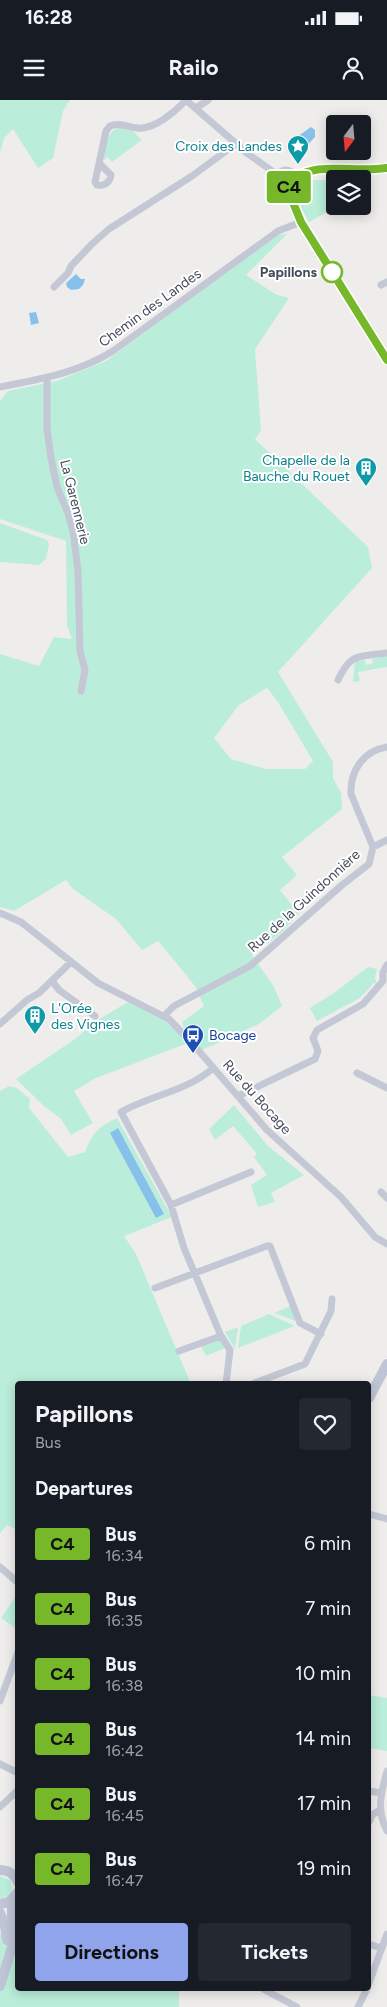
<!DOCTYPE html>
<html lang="en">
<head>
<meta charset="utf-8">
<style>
  body { margin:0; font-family:Figtree,sans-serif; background:#242831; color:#f1f3f6; height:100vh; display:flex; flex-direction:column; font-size:19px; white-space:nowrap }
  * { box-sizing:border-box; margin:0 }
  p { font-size:16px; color:#9ea1a6 }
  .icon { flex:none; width:28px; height:28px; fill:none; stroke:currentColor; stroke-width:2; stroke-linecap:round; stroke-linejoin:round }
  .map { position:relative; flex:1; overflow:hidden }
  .side { position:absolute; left:15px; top:1281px; width:356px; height:610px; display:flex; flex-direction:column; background:#171b24; border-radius:5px; box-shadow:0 2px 12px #0003 }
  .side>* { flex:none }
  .badge { padding:0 10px; border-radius:4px; font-size:18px; line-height:32px }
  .needle { width:32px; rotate:196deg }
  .tools { position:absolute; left:326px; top:15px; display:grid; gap:10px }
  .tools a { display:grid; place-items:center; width:45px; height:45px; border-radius:5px; background:#171b24; box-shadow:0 2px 12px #0003; font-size:25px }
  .map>.badge { position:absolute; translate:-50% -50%; box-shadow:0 0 0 2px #fff }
  h2 { padding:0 20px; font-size:19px; line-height:45px }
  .round { display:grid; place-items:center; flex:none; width:52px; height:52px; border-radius:5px; background:#242831 }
  .summary { display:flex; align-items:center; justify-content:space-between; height:85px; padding:0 20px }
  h1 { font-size:24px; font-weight:700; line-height:38px }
  .action { display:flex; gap:10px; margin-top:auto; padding:10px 20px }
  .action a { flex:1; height:58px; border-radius:5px; background:#90a4eb; color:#111; font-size:20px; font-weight:700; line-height:58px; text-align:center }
  .action a+a { background:#242831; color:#f1f3f6 }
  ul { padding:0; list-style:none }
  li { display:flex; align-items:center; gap:15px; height:65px; padding:0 20px }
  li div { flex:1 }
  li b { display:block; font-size:19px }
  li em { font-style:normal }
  li .badge { min-width:55px; font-weight:700; text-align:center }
  .status { display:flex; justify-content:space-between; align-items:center; height:35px; padding:0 25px; background:#171b24; direction:ltr }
  .status svg { height:14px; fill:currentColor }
  header { display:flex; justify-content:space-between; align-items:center; height:65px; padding:0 20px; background:#171b24; font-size:22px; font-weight:700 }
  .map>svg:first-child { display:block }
  .green { fill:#baeeda; fill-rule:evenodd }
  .water { fill:#87c0eb }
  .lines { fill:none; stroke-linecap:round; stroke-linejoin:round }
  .street { stroke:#c3c8d4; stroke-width:7 }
  .secondary { stroke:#bfc5d6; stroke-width:10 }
  .line-casing { stroke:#fff; stroke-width:11 }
  .line { stroke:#76b82a; stroke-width:8 }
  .stop-dot { fill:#fff; stroke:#76b82a; stroke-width:2.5 }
  .labels { text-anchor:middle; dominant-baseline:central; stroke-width:4; stroke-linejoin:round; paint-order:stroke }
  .culture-label { font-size:14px; fill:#0d838f; stroke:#fff; text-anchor:end }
  .stop-label { font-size:14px; font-weight:bold; fill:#454b5a; stroke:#fff; text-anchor:end }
  .street-label { font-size:14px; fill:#454b5a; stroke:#fff }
  .transit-label { font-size:14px; fill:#164399; stroke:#fff; text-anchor:start }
</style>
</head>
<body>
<div class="status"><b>16:28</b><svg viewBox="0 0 49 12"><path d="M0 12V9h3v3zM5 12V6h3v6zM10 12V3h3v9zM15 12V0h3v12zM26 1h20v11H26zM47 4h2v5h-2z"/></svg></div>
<header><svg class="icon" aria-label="menu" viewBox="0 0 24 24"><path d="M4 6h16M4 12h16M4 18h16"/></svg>Railo<svg class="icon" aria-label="person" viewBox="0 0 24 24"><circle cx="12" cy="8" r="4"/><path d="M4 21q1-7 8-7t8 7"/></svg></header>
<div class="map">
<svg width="387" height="1907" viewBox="0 0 387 1907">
  <rect width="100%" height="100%" fill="#efedec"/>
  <!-- green -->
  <path class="green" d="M0 0H70L63 11 53 58 38 68 13 29 4 38 0 53Z
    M120 28 133 31 142 40 112 62 108 57 104 60C105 49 106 29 120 28Z
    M311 80H335V106H338L309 122C303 110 293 98 301 85Z
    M287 134 246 175 277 195 289 198 255 249 261 331 255 339 368 447 372 468 278 572 333 662V678L341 693 342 709 282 757 297 775 280 790 299 814 281 833 252 855 274 887 282 906 259 924 202 950 185 932 182 922 204 906 195 886 158 841 142 850 116 819 73 789 66 780 14 811 0 807V554L39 566 54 537 72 539 67 526 66 441 0 419V301L8 291 57 281 106 261 277 135ZM267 588 278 602 313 661 305 669H266L231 659 214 638 239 605Z
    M0 423 47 440 49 445 46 459 39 465 0 462Z
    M387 556V567L358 572 360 581 353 582 355 561 365 560 366 565 373 563 372 559Z
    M368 867 377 869 375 878 377 884 374 883 360 898 317 921 310 908 334 893Z
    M128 902 165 920 188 943 96 978 74 991 93 1023 71 1035 61 1019 45 1007 16 979 75 939 96 921Z
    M9 986 17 988 30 999 29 1008 68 1057 85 1052C94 1031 97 1028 117 1018L172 1117 124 1136 136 1154 191 1284H18L17 1430 7 1425 0 1433V991Z
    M234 1005 268 1046 304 1075 271 1093 275 1102 258 1107 251 1085 267 1075 254 1057 257 1054 233 1026 215 1040 209 1029Z
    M291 1206 298 1222 274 1213Z
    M269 1214 295 1226 238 1248 241 1226Z
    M238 1227 235 1249 225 1232Z
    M220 1239 225 1248 206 1256 201 1246Z
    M17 1494V1529L1 1518Z
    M369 1595 387 1598V1651L369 1648Z
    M0 1776 10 1780C15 1790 10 1797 0 1799Z
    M17 1811 18 1889H179V1907H0V1833L16 1844 15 1812Z"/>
  <!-- water -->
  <path class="water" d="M311 27 315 30V37L296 57 291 55 288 50 294 39Z
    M76 174 81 179H85L83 185 79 189 71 190 67 187 66 183Z
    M36 212 39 223 31 225 29 213Z
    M118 1028 164 1114 156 1118 110 1033Z"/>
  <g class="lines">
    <!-- street -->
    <path class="street" d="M196 8 208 0
      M100 64 111 75C110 82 104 87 97 85L95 82 106 31 110 26C119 22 127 27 137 28 154 30 175 12 186 0L248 54 278 75
      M277 79a9 9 0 1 1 18 0a9 9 0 1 1-18 0Z
      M294 76 324 69 367 70 387 68
      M287 88 301 122 387 260
      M381 185 387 182
      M54 187 68 173 71 166 92 144 109 129 192 76 237 43
      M47 278V329L51 358 57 387 68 413 73 431 78 471 80 551 85 570 81 591
      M0 287C40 279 78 273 113 251L278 131 301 122
      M338 580C351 552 359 557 387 553
      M373 747 387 740
      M0 813 21 822 98 883 169 919 192 943 267 1030 341 1097 375 1137 387 1144
      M52 881 59 890 95 916
      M164 916 174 906 250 866 342 785 369 764 373 747 351 694C350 671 363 651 387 647
      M0 924 27 900 39 893 71 862
      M213 968C188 991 151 995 121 1012L171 1105 251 1072
      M357 973 387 988
      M238 996 315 959 318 951 313 938 317 930 363 904 383 881V872L387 865
      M381 1092 387 1098
      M171 1105 184 1148 221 1236 230 1250 226 1284
      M155 1188 267 1146H270L300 1223 321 1234
      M179 1251 221 1236
      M252 1284 305 1264 331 1211 332 1199
      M369 1414 387 1419
      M0 1467 16 1481
      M0 1601 18 1552
      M0 1664 18 1673
      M387 1671C381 1693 376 1710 387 1731
      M369 1691 381 1693
      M0 1707 18 1690
      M369 1722 372 1715 380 1710
      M369 1844 381 1848
      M369 1883 387 1834
      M263 1889 297 1907
      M358 1907 367 1889"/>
    <!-- secondary -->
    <path class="secondary" d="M369 1298 387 1264
      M0 1770C9 1770 14 1774 18 1782
      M0 1804 9 1802 18 1792
      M0 1813 5 1826 7 1840
      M0 1886 12 1847V1807L10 1802"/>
  </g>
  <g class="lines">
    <!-- line casing -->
    <g class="line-casing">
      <path id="line" d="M387 68C366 71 345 68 324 69 314 69 304 73 294 76V83L287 88 301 122 387 260"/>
    </g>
    <!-- line -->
    <use href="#line" class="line"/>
  </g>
  <!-- icons -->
  <defs>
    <g id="sight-pin" transform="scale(1.125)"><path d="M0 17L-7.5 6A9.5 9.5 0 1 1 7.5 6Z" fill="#0f9aa8" stroke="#fff"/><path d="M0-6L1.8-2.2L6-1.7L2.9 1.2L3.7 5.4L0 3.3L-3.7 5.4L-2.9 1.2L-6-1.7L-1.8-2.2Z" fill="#fff"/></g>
    <g id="building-pin" transform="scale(1.125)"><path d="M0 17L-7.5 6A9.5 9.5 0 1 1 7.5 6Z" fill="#0f9aa8" stroke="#fff"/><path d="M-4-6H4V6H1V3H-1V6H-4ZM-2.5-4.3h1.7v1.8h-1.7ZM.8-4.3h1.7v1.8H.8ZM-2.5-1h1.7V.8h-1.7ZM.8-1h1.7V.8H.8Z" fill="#fff"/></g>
    <g id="bus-pin" transform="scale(1.125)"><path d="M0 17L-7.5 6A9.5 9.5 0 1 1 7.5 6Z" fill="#1a4fb4" stroke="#fff"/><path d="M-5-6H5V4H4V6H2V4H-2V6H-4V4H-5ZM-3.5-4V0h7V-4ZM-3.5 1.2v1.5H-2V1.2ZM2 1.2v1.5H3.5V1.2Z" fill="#fff"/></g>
  </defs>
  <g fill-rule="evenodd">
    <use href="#sight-pin" x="298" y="46"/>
    <use href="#building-pin" x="366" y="368"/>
    <use href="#building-pin" x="35" y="916"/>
    <use href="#bus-pin" x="193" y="935"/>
  </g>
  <!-- markers -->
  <circle class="stop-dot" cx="332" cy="172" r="10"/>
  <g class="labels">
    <!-- culture labels -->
    <g class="culture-label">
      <text x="282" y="46">Croix des Landes</text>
      <text x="350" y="360">Chapelle de la<tspan x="350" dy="16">Bauche du Rouet</tspan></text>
      <text x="51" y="908" text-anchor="start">L'Orée<tspan x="51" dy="16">des Vignes</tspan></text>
    </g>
    <!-- stop labels -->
    <g class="stop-label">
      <text x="317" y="172">Papillons</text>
    </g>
    <!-- street labels -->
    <g class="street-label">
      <text transform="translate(150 208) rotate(-36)">Chemin des Landes</text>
      <text transform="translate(75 402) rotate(76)">La Garennerie</text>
      <text transform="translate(304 801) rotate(-42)">Rue de la Guindonnière</text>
      <text transform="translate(257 997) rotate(48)">Rue du Bocage</text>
    </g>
    <!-- transit labels -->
    <g class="transit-label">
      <text x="209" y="935">Bocage</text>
    </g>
  </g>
</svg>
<div class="tools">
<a><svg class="needle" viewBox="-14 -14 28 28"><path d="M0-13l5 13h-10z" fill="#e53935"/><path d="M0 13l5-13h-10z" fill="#9ea1a6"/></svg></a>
<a><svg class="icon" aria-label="layers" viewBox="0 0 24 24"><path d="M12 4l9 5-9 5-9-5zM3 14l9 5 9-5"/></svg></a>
</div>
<b class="badge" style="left:289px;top:87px;background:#76b82a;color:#111">C4</b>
<section class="side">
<div class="summary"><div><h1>Papillons</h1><p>Bus</p></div><a class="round"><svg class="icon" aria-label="heart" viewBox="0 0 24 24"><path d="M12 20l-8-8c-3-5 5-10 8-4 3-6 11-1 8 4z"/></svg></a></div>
<h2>Departures</h2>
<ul>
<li><span class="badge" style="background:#76b82a;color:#111">C4</span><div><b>Bus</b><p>16:34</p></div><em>6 min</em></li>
<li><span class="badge" style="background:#76b82a;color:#111">C4</span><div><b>Bus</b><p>16:35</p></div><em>7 min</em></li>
<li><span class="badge" style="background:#76b82a;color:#111">C4</span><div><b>Bus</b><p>16:38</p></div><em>10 min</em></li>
<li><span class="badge" style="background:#76b82a;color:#111">C4</span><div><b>Bus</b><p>16:42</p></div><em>14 min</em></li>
<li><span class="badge" style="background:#76b82a;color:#111">C4</span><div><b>Bus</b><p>16:45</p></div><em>17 min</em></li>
<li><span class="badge" style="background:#76b82a;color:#111">C4</span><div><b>Bus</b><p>16:47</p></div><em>19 min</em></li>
</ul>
<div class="action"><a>Directions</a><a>Tickets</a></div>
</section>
</div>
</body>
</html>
